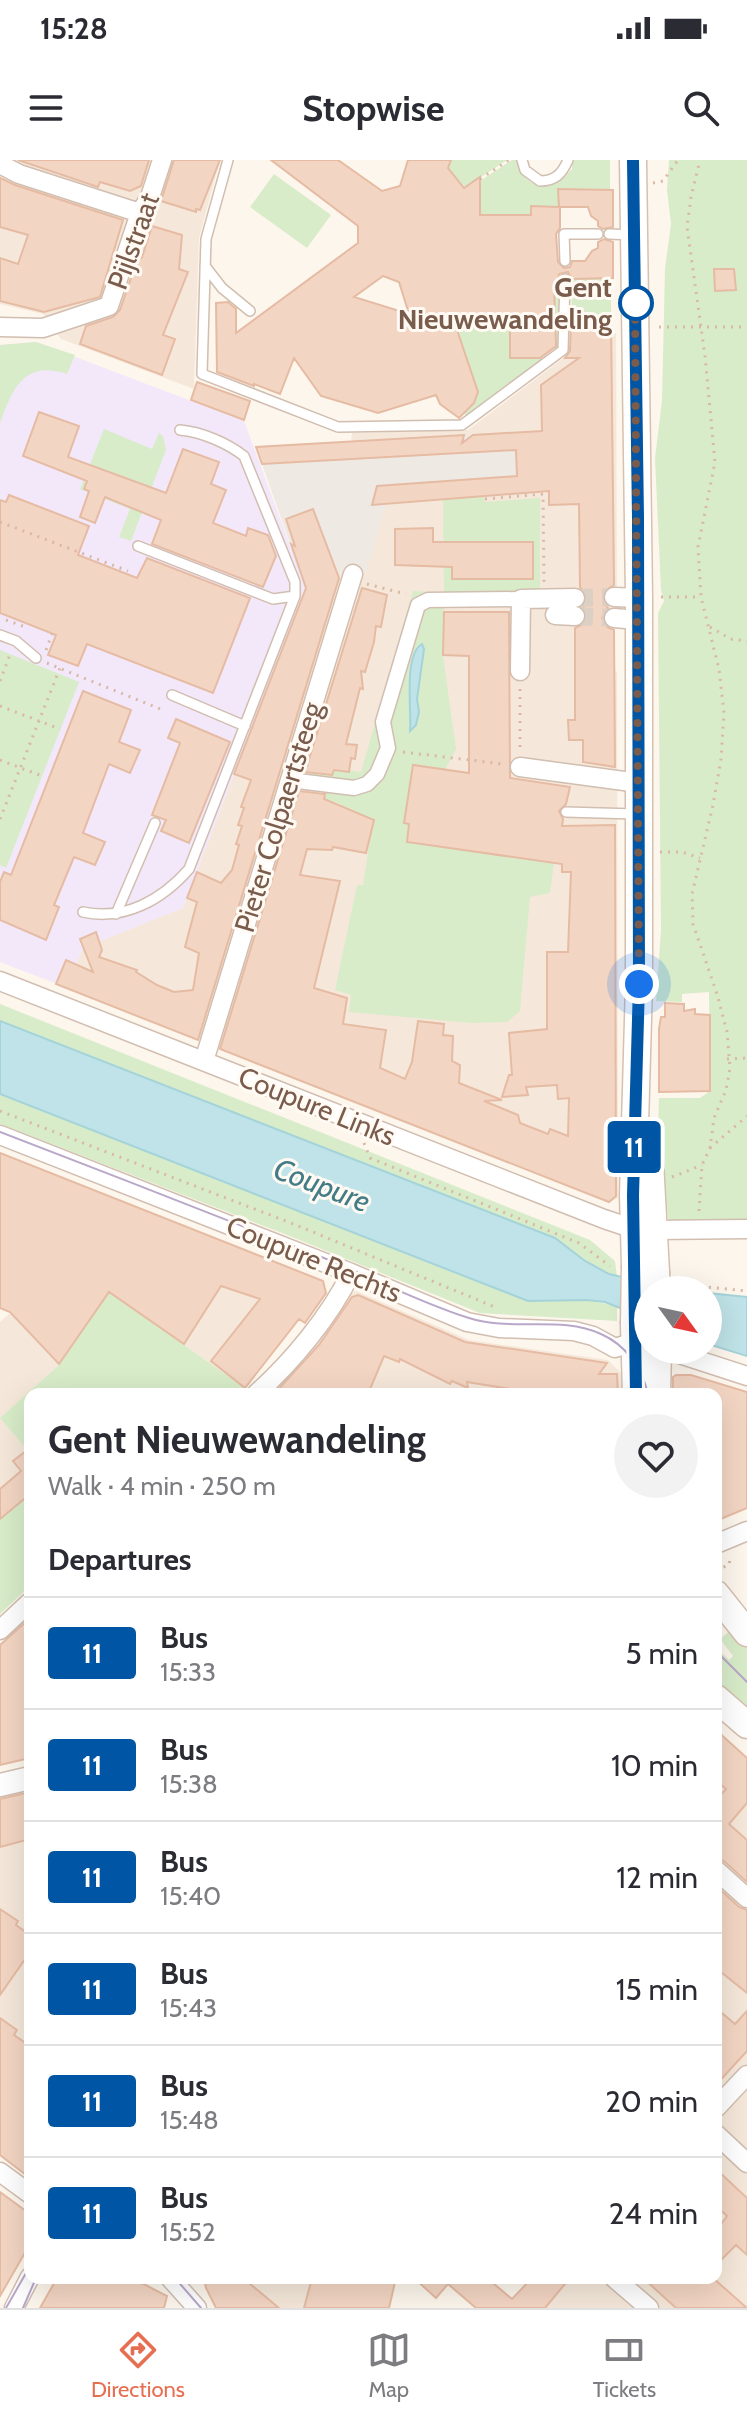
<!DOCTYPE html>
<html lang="en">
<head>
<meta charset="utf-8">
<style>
  body { margin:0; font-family:Cabin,sans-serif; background:#f2f2f3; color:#2b2b33; height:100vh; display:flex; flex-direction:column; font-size:30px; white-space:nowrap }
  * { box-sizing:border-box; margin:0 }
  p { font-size:26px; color:#7c7c81 }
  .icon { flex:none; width:44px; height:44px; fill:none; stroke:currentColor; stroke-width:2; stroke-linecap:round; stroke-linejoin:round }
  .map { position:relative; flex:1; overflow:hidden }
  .panel { position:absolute; left:24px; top:1228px; width:698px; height:896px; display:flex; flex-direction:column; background:#fff; border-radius:16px; box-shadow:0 8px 32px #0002 }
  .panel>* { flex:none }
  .badge { padding:0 16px; border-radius:6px; font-size:28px; line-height:52px }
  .needle { width:52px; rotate:123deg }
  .tools { position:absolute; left:634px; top:1116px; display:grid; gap:16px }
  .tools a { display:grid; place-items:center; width:88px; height:88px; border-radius:50%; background:#fff; box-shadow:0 8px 32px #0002; font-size:40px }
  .you { position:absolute; width:40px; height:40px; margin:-20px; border:6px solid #fff; border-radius:50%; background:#1a73e8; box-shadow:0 0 0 12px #1a73e833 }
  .map>.badge { position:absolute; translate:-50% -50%; box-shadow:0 0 0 4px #fff }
  h2 { padding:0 24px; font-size:30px; line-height:72px }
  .round { display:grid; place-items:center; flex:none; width:84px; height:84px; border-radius:42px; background:#f2f2f3 }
  .head { display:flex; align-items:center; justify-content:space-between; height:136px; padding:0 24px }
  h1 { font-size:38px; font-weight:800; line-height:60px }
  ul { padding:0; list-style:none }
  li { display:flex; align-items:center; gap:24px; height:112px; padding:0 24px; border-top:2px solid #e1e1e2 }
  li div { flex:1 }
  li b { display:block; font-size:30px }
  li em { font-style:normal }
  li .badge { min-width:88px; font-weight:700; text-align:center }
  .status { display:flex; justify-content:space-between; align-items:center; height:56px; padding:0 40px; background:#fff; direction:ltr }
  .status svg { height:22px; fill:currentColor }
  header { display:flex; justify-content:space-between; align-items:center; height:104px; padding:0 24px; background:#fff; font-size:36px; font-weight:800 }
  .tabs { display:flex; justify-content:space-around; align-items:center; height:112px; border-top:2px solid #e1e1e2; background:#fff; font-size:22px; color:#7c7c81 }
  .tabs a { display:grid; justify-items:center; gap:4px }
  .tabs .on { color:#e76f51 }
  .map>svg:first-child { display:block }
  .residential { fill:#f5e8da }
  .industrial { fill:#efe9e4 }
  .education { fill:#f3e8fa }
  .green { fill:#d8ecc9 }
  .water { fill:#bfe3e8; stroke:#a5d3da; stroke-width:2 }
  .building { fill:#f3d5c3; stroke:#e6bba3; stroke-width:2; fill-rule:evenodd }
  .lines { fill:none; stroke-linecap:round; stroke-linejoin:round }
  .minor-tunnel { stroke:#dcd0c4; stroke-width:18; stroke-dasharray:18 9; stroke-linecap:butt }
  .service-casing { stroke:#d1beb0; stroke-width:12 }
  .pedestrian-casing { stroke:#d1beb0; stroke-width:17 }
  .minor-casing { stroke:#d1beb0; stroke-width:21 }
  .tertiary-casing { stroke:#d1beb0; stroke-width:25 }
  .secondary-casing { stroke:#d6c0b0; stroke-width:29 }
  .path { stroke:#d9b8a5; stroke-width:3; stroke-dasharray:2 6; stroke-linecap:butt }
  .service { stroke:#fff; stroke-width:9 }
  .pedestrian { stroke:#fff; stroke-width:14 }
  .minor { stroke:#fff; stroke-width:18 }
  .tertiary { stroke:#fff; stroke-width:22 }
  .secondary { stroke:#fff; stroke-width:26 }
  .tram { stroke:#b9a8c9; stroke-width:2 }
  .secondary-bridge-casing { stroke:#d6c0b0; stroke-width:29; stroke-linecap:butt }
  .secondary-bridge { stroke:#fff; stroke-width:26 }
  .line-casing { stroke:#fff; stroke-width:18 }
  .line { stroke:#0056a4; stroke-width:12 }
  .walk { stroke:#7a5c4d; stroke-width:8; stroke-dasharray:0 14.4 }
  .stop-dot { fill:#fff; stroke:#0056a4; stroke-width:4 }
  .labels { text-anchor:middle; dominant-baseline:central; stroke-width:6; stroke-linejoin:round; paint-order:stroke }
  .street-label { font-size:28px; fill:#7a5c4d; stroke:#fffaf3 }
  .stop-label { font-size:28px; font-weight:bold; fill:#7a5c4d; stroke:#fffaf3; text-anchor:end }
  .water-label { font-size:30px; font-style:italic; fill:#437c86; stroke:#fffaf3 }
</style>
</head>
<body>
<div class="status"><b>15:28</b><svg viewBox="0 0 49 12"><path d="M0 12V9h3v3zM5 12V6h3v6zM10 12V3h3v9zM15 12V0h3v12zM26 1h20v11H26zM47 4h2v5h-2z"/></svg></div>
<header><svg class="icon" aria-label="menu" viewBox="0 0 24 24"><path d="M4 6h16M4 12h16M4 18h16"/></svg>Stopwise<svg class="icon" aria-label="search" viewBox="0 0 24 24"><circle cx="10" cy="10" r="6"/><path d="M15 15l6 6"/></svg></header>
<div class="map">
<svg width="747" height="2148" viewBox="0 0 747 2148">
  <rect width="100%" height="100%" fill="#fdf6ec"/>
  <!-- residential -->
  <path class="residential" d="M0 0H220L199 78 194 229 61 179 43 154 0 144Z
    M571 173H616L617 432H614V458L615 511 617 512 618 1038 609 1042 65 827 83 788 183 747 306 427 315 414 340 421 342 407 386 344 549 332V344L567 269 351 282 352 273 468 270 570 193Z
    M0 993 323 1121 324 1127 245 1228 109 1132 60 1204 1 1258 30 1293V1334L0 1359V1162L10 1153 0 1149Z
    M356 1131 469 1180 608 1200 622 1214V1234H265L348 1135Z
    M716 1570 747 1598V2148H545L571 2118H716Z
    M30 1630V2018L0 1994V1636Z
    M207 2118H396L389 2148H219L205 2127Z"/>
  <!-- industrial -->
  <path class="industrial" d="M567 269 549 332 386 344 366 413 342 407 340 422 321 416 301 414 256 287Z"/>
  <!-- education -->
  <path class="education" d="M36 182 244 261 306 428 183 748 83 788 65 827 0 802V185Z"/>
  <!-- green -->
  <path class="green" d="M451 0H507L466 27 446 14Z
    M512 0H517C520 15 530 25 545 27L558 22 572 9V0H610V30L559 29V47H531V55H480V21Z
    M669 0H747V1062L669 1064 658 976 659 938H700L710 931 709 832 682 834V842L656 841 661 770 658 453 664 441 661 430 655 298 662 241 665 109 671 64 667 30Z
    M274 14 331 55 307 88 250 47Z
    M611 118V159L571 173 572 119Z
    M554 125H559L558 189 467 257 464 253 474 243 478 232 445 132 471 155H492L511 137 510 197 543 198 554 191Z
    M36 182 75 195 67 214C24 200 13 228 0 263V185Z
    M104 269 152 289 159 273 163 276 166 290 131 381 119 377 130 349 80 329Z
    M484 336 485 342 540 338V433L444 434 443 495 456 589 445 610 413 605 405 663 409 664 407 682 554 703 550 733 530 737 520 851 507 862 472 863 349 852 351 835 335 830 357 725H363L371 673 340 647 341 644 324 639 326 631 302 628 308 606 361 612 413 431 444 433 443 339Z
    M0 490 79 522 6 708 0 705Z
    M0 844 590 1080 615 1101 617 1117 585 1101 555 1078 0 861Z
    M0 934 528 1141 587 1140 617 1146V1161L480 1153 287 1075 0 964Z
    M109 1132 245 1228 238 1234H30V1293L0 1258 60 1204Z
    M30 1334V1426L0 1454V1359Z
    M733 1468 747 1488V1554L716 1526V1499L722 1493 729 1500 733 1496 720 1479Z"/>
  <!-- water -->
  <path class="water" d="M422 484 424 489 417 539 419 552 416 565 410 571C412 552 403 495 422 484Z
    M0 861 555 1078 585 1101 609 1114 678 1130H648V1159L605 1142 587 1140 528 1141 0 934Z
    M708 1133 747 1137V1196L708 1184Z"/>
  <!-- building -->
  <path class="building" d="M18 0H149L141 26 130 31 100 22 98 27Z
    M174 0H220L200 50 196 49V52L161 41Z
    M271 0H338L382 31 400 26 408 0H451L448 8 464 28 480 17V55H531V46L559 47 558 29 613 30V67L603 69 598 66V61L591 56 588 47H560V68L556 74 558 102 564 108 570 107 572 101H585L592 91 598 88V82L604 79 613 82V118L572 119 568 112 559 114 557 125H554L556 186 540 198H510V155H452L478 232 474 243 459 258 440 244 436 235 378 253 321 236 294 198 280 234 254 224V226L217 212 216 143 228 142 236 149V173L358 83V66ZM383 116 399 122 409 154 354 137Z
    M0 18 15 25 123 60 100 137 44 152 0 141V98L18 104 28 75 0 67Z
    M152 66 182 75 179 109 188 112 163 175 175 179 162 215 80 184 86 166 113 157 120 150 140 92 142 97Z
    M714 109H734L736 130 715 131Z
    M571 159H611L614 425 604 431 603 442 608 448 602 458 607 467 614 470 615 607 583 602V580H569L568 560H575V468L585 463 587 456 583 447 587 437 580 427 579 344 549 345V331L372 345 377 326 517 316 516 290 262 304 256 287 464 275 462 283 473 275 542 271 541 225 579 198H565L570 191Z
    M197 222 250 241 244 260 191 240Z
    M39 252 79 266 68 297 166 333 183 289 219 302 211 324 226 330 213 363 246 376 248 368 268 375 276 396 263 427 152 384 161 360 105 337 95 363 80 357 89 331 84 329 87 321 23 296Z
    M9 335 89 366 78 395 137 418 147 398 250 438 213 533 87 484 78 506 48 495 56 475 0 453V340L6 342Z
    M313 349 339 418 198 880 56 824 66 800 93 812 80 779 96 772 102 790 99 797 137 810 136 812 157 825 174 832 193 830 199 793 185 787 197 742 187 738 197 712 221 723 232 710 239 685 236 684 242 666 238 665 244 648 241 647 251 620 234 614 306 428 291 384 295 386 286 359Z
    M433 368V382H533V419H452V407L395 405V369Z
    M362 428 387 435 381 467 376 466 374 482 365 512 361 511 363 529 360 528 346 584 357 585 355 599 351 598 349 612 334 610 332 615 305 612Z
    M444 452H509L510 618 570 627 566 644 559 651 563 659 562 666 615 665 616 1036 609 1042 220 889 299 631 325 634 324 639 374 660 366 693 333 687 332 690 307 689 300 715 340 721 314 828 347 838 343 864 386 870 380 908 405 919 412 902 418 861 444 864 443 875 453 876 452 901 460 905 459 923 502 940 484 941 518 955 520 963 548 974 550 969 568 976 569 938 558 939 557 925 526 927 528 935 502 937 509 915H512L509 873 547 869V792H568L571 712H562V704L407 682 409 664 404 663 413 605 469 613V496L443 495Z
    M83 531 131 550 119 582 140 590 130 613 109 604 83 673 105 682 95 705 74 697 54 745 59 747 46 780 0 760V722L4 712 11 715Z
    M176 559 230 582 189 683 161 671 166 660 152 655 180 583 168 578Z
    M665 843 684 844V851L695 849V854L710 855V931L659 932V869L661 857H665Z
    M0 993 323 1121 326 1133 305 1163 299 1159 245 1228 211 1201 260 1139 221 1126 184 1184 109 1132 59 1204 10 1152 0 1148Z
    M358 1135 465 1182 607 1203 599 1214H617L618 1234H540L467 1222 468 1228 452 1221 450 1224 400 1199 399 1202 384 1196 368 1234H274L319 1185 352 1137Z
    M676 1215H691L747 1232V1348L716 1361V1234H673V1217Z
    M30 1288V1334L0 1359V1329L21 1311 13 1301Z
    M30 1458V1598L0 1605V1485Z
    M716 1570 747 1598V1643L729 1664 747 1680V1722L724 1701 716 1698V1640L726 1629 716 1620Z
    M30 1632V1679L0 1687V1639Z
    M716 1726 739 1747 747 1750V1833L716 1808Z
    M0 1749 18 1761 16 1765 30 1775V1792L0 1835Z
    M716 1848 735 1864 747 1851V1891L716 1925Z
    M0 1858 17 1870 14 1875 30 1886V2018L0 1995Z
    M716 2009 747 2038V2095L736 2085 716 2105V2071L727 2056 716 2046Z
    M0 2032 30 2054V2084L0 2136Z
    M57 2118H132L167 2136 164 2148H40Z
    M204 2118H243L279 2148H216L206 2128Z
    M312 2118H396L389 2148H304Z
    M414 2118H487L512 2139 532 2118H570L545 2148H476L448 2124 436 2138Z
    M643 2118H713L747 2148H676Z"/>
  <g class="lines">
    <!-- minor-tunnel -->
    <path class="minor-tunnel" d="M575 438 614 437
      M575 456 614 458"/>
    <!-- service casing -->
    <g class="service-casing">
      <path id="service" d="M228 0 206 79 202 214 338 267 462 265 563 190 565 119
        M522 0 525 10 540 21C555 21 562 14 568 0
        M609 74 633 75
        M565 101 564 74H598
        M205 106 222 128 250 151
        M138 386 273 439 295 436
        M0 475 16 481 36 498
        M172 535 245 566
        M566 652 635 654
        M83 752C124 761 162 740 189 709L295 436V422L244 296C227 283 202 272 180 270
        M116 754 155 663"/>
    </g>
    <!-- pedestrian casing -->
    <g class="pedestrian-casing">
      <path id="pedestrian" d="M290 620 354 628 367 624 377 614 388 588 383 562 418 445 428 440 521 439"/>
    </g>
    <!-- minor casing -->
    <g class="minor-casing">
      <path id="minor" d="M0 4 19 14 140 53
        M0 167 43 168 109 146 140 53 150 37 162 0
        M614 437 639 438
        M555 455 575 456
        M614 458 638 460
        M520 511 521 439 575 438
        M520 607 639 623
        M0 821 604 1059 634 1069
        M204 901 353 414
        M0 975 351 1113 467 1162 499 1168 574 1171 593 1176 615 1188 634 1182
        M655 1070 747 1069
        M667 1190 747 1216
        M256 1234C292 1202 330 1156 351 1113
        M716 1384 747 1371
        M0 1470 30 1442
        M716 1710 747 1738
        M716 1948 747 1915
        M716 1974 747 2003
        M0 2012 30 2034
        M170 2118 197 2148
        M614 2118 649 2148
        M14 2148 30 2117"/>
    </g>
    <!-- tertiary casing -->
    <g class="tertiary-casing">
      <path id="tertiary" d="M0 1625 30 1618"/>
    </g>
    <!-- secondary casing -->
    <g class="secondary-casing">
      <path id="secondary" d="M633 0 639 438V824L633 1035 635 1106
        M649 983 656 1112
        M634 1164 636 1234
        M657 1234 658 1190
        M716 1434 747 1473
        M716 1538 747 1565"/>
    </g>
    <!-- path -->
    <path class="path" d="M480 19 509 0
      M653 23 663 21 678 0
      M659 167H747
      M485 339 543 334 544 422
      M0 362 128 411
      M367 424 406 434
      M661 437H701
      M6 460 28 468
      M710 467 731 479 747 481
      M46 490 52 474
      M47 503 165 551
      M0 521 11 492
      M520 529V589
      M0 546 60 569
      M403 592 503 604
      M0 600 42 616
      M0 659 60 508
      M660 692H682L700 698
      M727 899 747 898
      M0 951 291 1063 495 1147
      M364 983 370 998 579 1083 610 1106
      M710 988 747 956
      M672 1017 702 1005
      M699 1051 702 1005 710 988 714 958 726 930 730 908 727 872 717 834 693 764 692 734 713 645 721 599 724 553 719 509 701 437 698 387 715 302 705 196 687 67 691 37 700 0
      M685 1125 747 1131
      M716 1410 729 1405 730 1399"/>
    <!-- service -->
    <use href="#service" class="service"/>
    <!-- pedestrian -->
    <use href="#pedestrian" class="pedestrian"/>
    <!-- minor -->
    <use href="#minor" class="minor"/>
    <!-- tertiary -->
    <use href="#tertiary" class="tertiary"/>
    <!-- secondary -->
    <use href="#secondary" class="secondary"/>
    <!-- tram -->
    <path class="tram" d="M0 972C110 1014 219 1057 329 1100 375 1119 421 1143 469 1158 512 1172 561 1155 601 1174 626 1185 642 1208 648 1234
      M716 1491 747 1522
      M175 2118 201 2148
      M6 2148 30 2106
      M23 2148 36 2118"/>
    <!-- secondary-bridge casing -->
    <g class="secondary-bridge-casing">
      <path id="secondary-bridge" d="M656 1112 657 1130
        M634 1164 635 1106"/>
    </g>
    <!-- secondary-bridge -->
    <use href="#secondary-bridge" class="secondary-bridge"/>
  </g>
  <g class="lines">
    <!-- line casing -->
    <g class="line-casing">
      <path id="line" d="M633 0 638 358 639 824 633 1035 636 1234"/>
    </g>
    <!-- line -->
    <use href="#line" class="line"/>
    <!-- walk -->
    <path class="walk" d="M636 143 635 137 639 824"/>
  </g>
  <!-- markers -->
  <circle class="stop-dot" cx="636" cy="143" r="16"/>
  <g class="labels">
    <!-- street labels -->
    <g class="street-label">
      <text transform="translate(133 81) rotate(-70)">Pijlstraat</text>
      <text transform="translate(278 657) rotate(-73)">Pieter Colpaertsteeg</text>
      <text transform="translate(317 946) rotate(22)">Coupure Links</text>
      <text transform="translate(314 1099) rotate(22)">Coupure Rechts</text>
    </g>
    <!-- stop labels -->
    <g class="stop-label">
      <text x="612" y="127">Gent<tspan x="612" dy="32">Nieuwewandeling</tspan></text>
    </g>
    <!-- water labels -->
    <g class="water-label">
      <text transform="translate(322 1025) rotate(21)">Coupure</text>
    </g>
  </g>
</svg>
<div class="tools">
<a><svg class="needle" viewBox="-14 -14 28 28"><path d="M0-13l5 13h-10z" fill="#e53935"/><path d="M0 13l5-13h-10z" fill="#7c7c81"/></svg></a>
</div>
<div class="you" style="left:639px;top:824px"></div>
<b class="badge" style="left:634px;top:987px;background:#0056a4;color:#fff">11</b>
<section class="panel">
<div class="head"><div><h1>Gent Nieuwewandeling</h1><p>Walk · 4 min · 250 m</p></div><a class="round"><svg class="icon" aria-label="heart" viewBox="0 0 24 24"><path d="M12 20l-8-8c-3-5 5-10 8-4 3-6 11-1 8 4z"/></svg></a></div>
<h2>Departures</h2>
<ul>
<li><span class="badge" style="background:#0056a4;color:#fff">11</span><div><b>Bus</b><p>15:33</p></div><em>5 min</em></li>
<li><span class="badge" style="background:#0056a4;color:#fff">11</span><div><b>Bus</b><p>15:38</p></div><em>10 min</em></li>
<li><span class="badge" style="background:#0056a4;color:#fff">11</span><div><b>Bus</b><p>15:40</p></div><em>12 min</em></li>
<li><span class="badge" style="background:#0056a4;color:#fff">11</span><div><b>Bus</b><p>15:43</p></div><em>15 min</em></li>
<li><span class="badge" style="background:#0056a4;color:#fff">11</span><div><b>Bus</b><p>15:48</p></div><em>20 min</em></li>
<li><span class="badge" style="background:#0056a4;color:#fff">11</span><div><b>Bus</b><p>15:52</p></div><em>24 min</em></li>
</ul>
</section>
</div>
<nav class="tabs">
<a class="on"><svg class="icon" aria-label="directions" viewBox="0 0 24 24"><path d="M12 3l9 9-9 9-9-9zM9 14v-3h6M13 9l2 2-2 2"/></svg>Directions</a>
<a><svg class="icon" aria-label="map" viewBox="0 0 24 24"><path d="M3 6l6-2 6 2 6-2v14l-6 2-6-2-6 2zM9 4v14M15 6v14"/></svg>Map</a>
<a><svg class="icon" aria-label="tickets" viewBox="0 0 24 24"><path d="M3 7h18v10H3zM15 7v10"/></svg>Tickets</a>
</nav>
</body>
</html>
